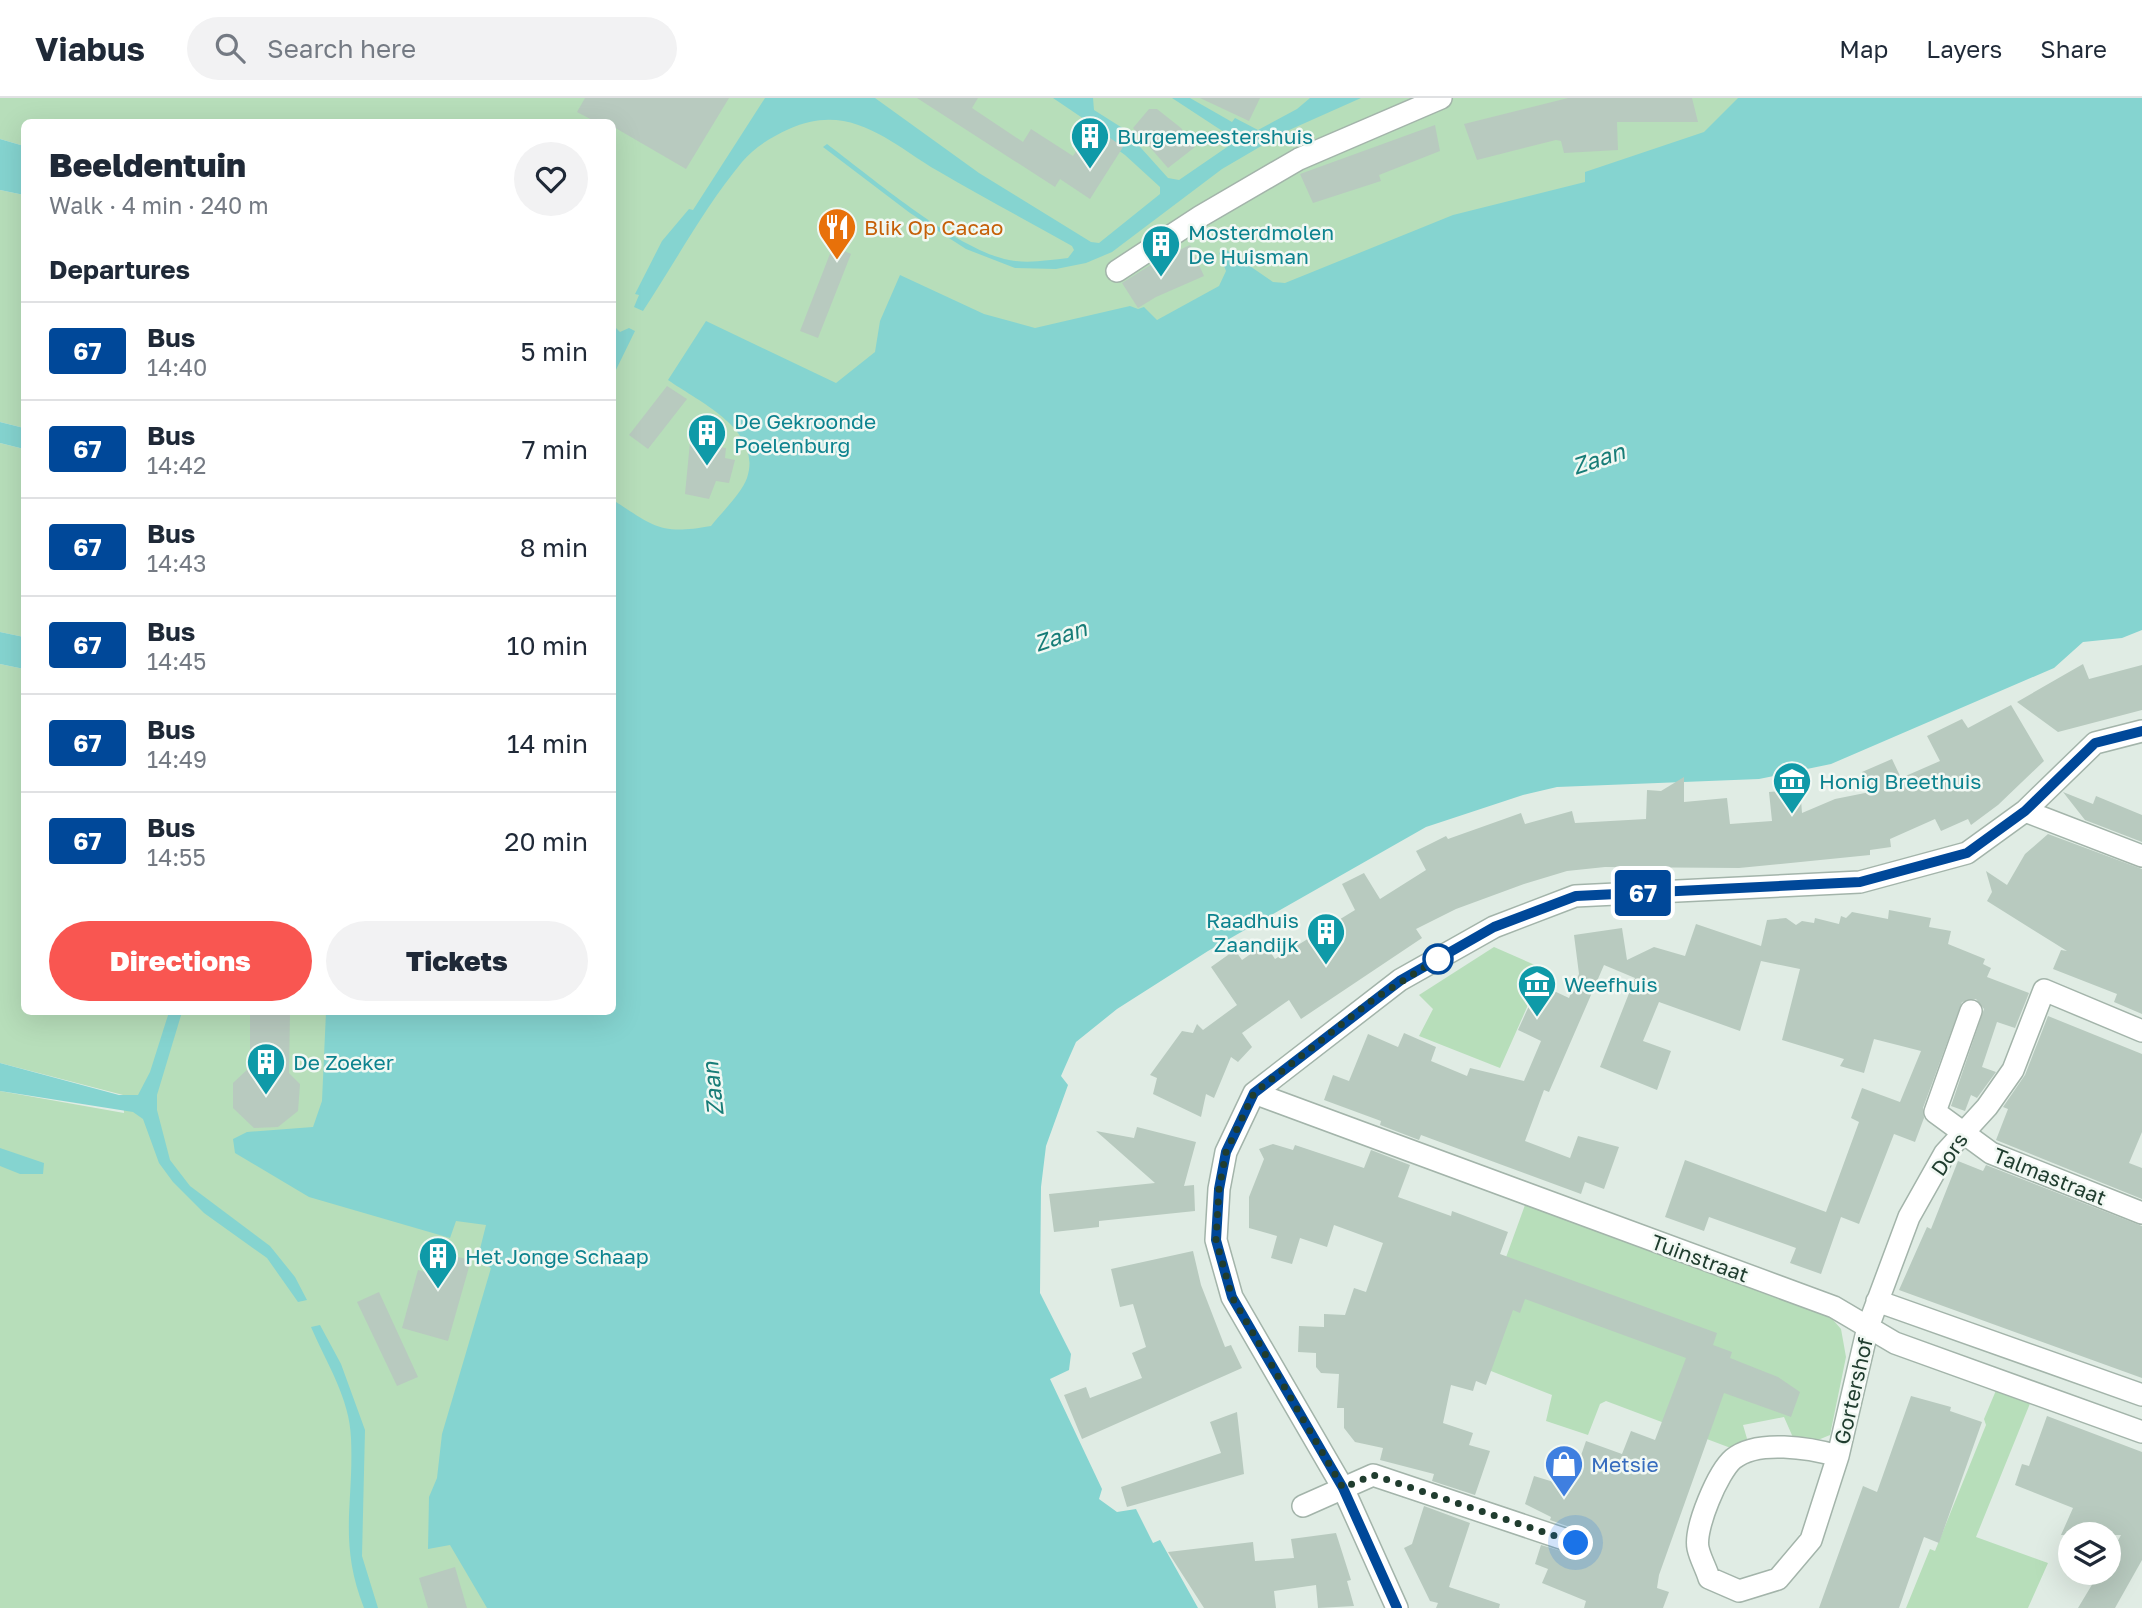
<!DOCTYPE html>
<html lang="en">
<head>
<meta charset="utf-8">
<style>
  body { margin:0; font-family:"Golos Text",sans-serif; background:#f2f2f3; color:#1f2937; height:100vh; display:flex; flex-direction:column; font-size:26px; white-space:nowrap }
  * { box-sizing:border-box; margin:0 }
  p { font-size:23px; color:#747a83 }
  .icon { flex:none; width:38px; height:38px; fill:none; stroke:currentColor; stroke-width:2; stroke-linecap:round; stroke-linejoin:round }
  .map { position:relative; flex:1; overflow:hidden }
  .sheet { position:absolute; left:21px; top:21px; width:595px; height:896px; display:flex; flex-direction:column; background:#fff; border-radius:10px; box-shadow:0 7px 28px #0002 }
  .sheet>* { flex:none }
  .badge { padding:0 14px; border-radius:5px; font-size:24px; line-height:46px }
  .fabs { position:absolute; left:2058px; top:1424px; display:grid; gap:14px }
  .fabs a { display:grid; place-items:center; width:63px; height:63px; border-radius:50%; background:#fff; box-shadow:0 7px 28px #0002; font-size:35px }
  .you { position:absolute; width:35px; height:35px; margin:-18px; border:5px solid #fff; border-radius:50%; background:#1a73e8; box-shadow:0 0 0 10px #1a73e833 }
  .map>.badge { position:absolute; translate:-50% -50%; box-shadow:0 0 0 4px #fff }
  h2 { padding:0 28px; font-size:26px; line-height:63px }
  .round { display:grid; place-items:center; flex:none; width:74px; height:74px; border-radius:37px; background:#f2f2f3 }
  .overview { display:flex; align-items:center; justify-content:space-between; height:119px; padding:0 28px }
  h1 { font-size:33px; font-weight:800; line-height:52px }
  .button { display:flex; gap:14px; margin-top:auto; padding:14px 28px }
  .button a { flex:1; height:80px; border-radius:42px; background:#f95651; color:#fff; font-size:28px; font-weight:800; line-height:80px; text-align:center }
  .button a+a { background:#f2f2f3; color:#1f2937 }
  ul { padding:0; list-style:none }
  li { display:flex; align-items:center; gap:21px; height:98px; padding:0 28px; border-top:2px solid #e0e1e3 }
  li div { flex:1 }
  li b { display:block; font-size:26px }
  li em { font-style:normal }
  li .badge { min-width:77px; font-weight:700; text-align:center }
  header { display:flex; align-items:center; gap:42px; box-sizing:border-box; height:98px; padding:0 35px; background:#fff; border-bottom:2px solid #e0e1e3 }
  header strong { font-size:33px }
  nav { display:flex; gap:38px; margin-inline-start:auto; font-size:24px }
  .search { width:490px; height:63px; background:#f2f2f3; display:flex; align-items:center; gap:18px; box-sizing:border-box; padding:0 24px; border-radius:38px; color:#747a83; font-size:26px }
  .map>svg:first-child { display:block }
  .green { fill:#b7deba }
  .water { fill:#85d4d0 }
  .building { fill:#b8cabf }
  .lines { fill:none; stroke-linecap:round; stroke-linejoin:round }
  .minor-casing { stroke:#a3b4aa; stroke-width:24 }
  .minor { stroke:#fff; stroke-width:21 }
  .line-casing { stroke:#fff; stroke-width:16 }
  .line { stroke:#004899; stroke-width:10 }
  .walk { stroke:#203d2f; stroke-width:7; stroke-dasharray:0 12.6 }
  .stop-dot { fill:#fff; stroke:#004899; stroke-width:3.5 }
  .labels { text-anchor:middle; dominant-baseline:central; stroke-width:5; stroke-linejoin:round; paint-order:stroke }
  .culture-label { font-size:21px; fill:#0d838f; stroke:#f1f8f3; text-anchor:start }
  .food-label { font-size:21px; fill:#c56008; stroke:#f1f8f3; text-anchor:start }
  .street-label { font-size:21px; fill:#203d2f; stroke:#f1f8f3 }
  .shop-label { font-size:21px; fill:#366cbe; stroke:#f1f8f3; text-anchor:start }
  .water-label { font-size:23px; font-style:italic; fill:#177c77; stroke:#f1f8f3 }
</style>
</head>
<body>
<header>
<strong>Viabus</strong>
<div class="search"><svg class="icon" aria-label="search" viewBox="0 0 24 24"><circle cx="10" cy="10" r="6"/><path d="M15 15l6 6"/></svg>Search here</div>
<nav><a>Map</a><a>Layers</a><a>Share</a></nav>
</header>
<div class="map">
<svg width="2142" height="1510" viewBox="0 0 2142 1510">
  <rect width="100%" height="100%" fill="#e0ece4"/>
  <!-- green -->
  <path class="green" d="M0 0H1796L613 558 612 24H24V48L0 41Z
    M0 92 24 97V330L0 324Z
    M0 345 24 351V539L0 534Z
    M0 566 24 571V914H374L531 1089 570 1510H0V993L124 1015 123 997 0 965Z
    M1494 849 1544 871 1500 970 1419 938 1433 911 1419 897Z
    M1525 1107 1827 1215 1841 1231 1846 1259 1830 1337 1813 1344H1795L1784 1319 1743 1327 1748 1344 1736 1352 1606 1303 1600 1306 1588 1337 1546 1323 1552 1297 1468 1264Z
    M1997 1290 2031 1303 1976 1439 2048 1465 2028 1510H1906L1930 1451 1935 1453 1986 1327 1984 1321Z"/>
  <!-- water -->
  <path class="water" d="M765 0H875L979 75 1091 144 1099 145 1160 96V89L1125 57 1104 42 1106 36 1053 0H1093L1094 12 1124 31 1168 80 1179 82 1230 47 1233 40 1172 0H1190L1232 24 1235 20 1258 32 1297 11 1310 0H1361L1287 33 1222 71 1112 154 1086 165 1056 171 1015 170 966 151 910 115 823 49 827 46C871 79 957 152 1009 162 1028 166 1049 162 1068 160L1074 152 1072 148C1028 123 982 99 938 73 889 44 850 3 789 31 771 39 754 50 742 64 704 110 676 163 643 213L634 209 639 197 635 196 662 143 689 111 693 112Z
    M1738 0H2142V532L2122 540 2083 544 2054 570 1831 666 1759 681 1557 689 1523 697 1426 729 1208 853 1117 911 1076 944 1061 978 1068 987 1046 1048 1041 1089 1040 1195 1071 1256 1069 1272 1050 1281 1102 1391 1099 1401 1117 1414 1136 1411 1153 1445 1160 1442 1198 1510H487L450 1447 428 1451 429 1399 437 1380 442 1336 491 1170 477 1163 486 1127 456 1123 450 1140 309 1099 235 1055 233 1041 247 1034 313 1029 322 1003 326 914H612L613 402C655 429 660 437 711 428 722 414 741 396 747 380 763 332 699 304 668 282L706 223 836 285 875 254 880 223 900 177 984 216 1035 230 1130 208 1138 211 1144 209 1157 222 1219 188 1226 173 1219 155 1225 151 1273 184 1285 185 1453 117 1585 84V74L1704 34Z
    M0 41 24 48V97L0 92Z
    M613 227 620 234 629 230 635 233 613 278Z
    M0 324 24 330V351L0 345Z
    M0 534 24 539V571L0 566Z
    M169 914H182L157 997V1012L170 1062 190 1088 270 1148 295 1179 307 1202 298 1204 267 1160 204 1115 173 1084 159 1065 143 1021 133 1014 0 993V965L119 997H138L150 974Z
    M0 1050 44 1065 43 1076H20L0 1068Z
    M320 1227 341 1266 365 1332 362 1458 378 1510H364C338 1443 354 1407 351 1340 350 1301 326 1264 311 1229Z"/>
  <!-- building -->
  <path class="building" d="M585 0H729L686 71 612 28V24H596L577 14Z
    M917 0H978L972 10 1023 44 1031 31 1073 58 1093 28 1123 49 1090 101 1060 81 1055 89Z
    M1200 0H1260L1249 23Z
    M1568 0H1692L1698 24H1617L1618 52 1564 55 1561 43 1556 42 1477 62 1464 26Z
    M1149 11H1157L1181 30 1195 49 1168 70 1133 30Z
    M1435 27 1440 53 1379 77 1381 83 1313 105 1300 76Z
    M1190 147 1204 178 1156 199 1138 210 1122 185 1160 161Z
    M833 148 851 156 818 240 800 233Z
    M667 288 687 301 648 351 629 337Z
    M690 344 726 350 725 360 735 362 729 385 716 383 709 401 685 396Z
    M2083 566 2089 581 2142 567V612L2058 634 2017 604Z
    M2011 607 2044 663 1998 707 1971 727 1968 721 1941 733 1935 721 1890 741 1891 749 1870 752V757L1739 770 1605 769 1567 773 1524 786 1456 811 1416 831 1422 840 1301 921 1289 902 1242 935 1252 949 1238 964 1231 959 1214 1000 1206 996 1201 1019 1153 996 1157 980 1150 977 1182 933 1193 935 1197 926 1203 932 1237 907 1211 869 1235 852 1242 862 1265 846 1275 861 1355 812 1342 786 1364 775 1380 801 1426 772 1416 753 1446 738 1448 741 1521 715 1525 726 1572 713 1575 725 1646 721 1647 692 1661 693 1684 679V704L1727 700 1730 726 1772 723 1769 694 1780 693 1778 678 1799 676 1802 715 1835 701 1870 694 1862 674 1892 661 1901 680 1940 663 1927 638 1962 621 1968 630Z
    M2063 694 2093 706 2096 698 2142 717V744L2085 722Z
    M2048 736 2142 771V916L2114 904 2117 896 2053 871 2061 852 2067 853 1987 803 1992 794 1986 773 2007 787 2025 756Z
    M1889 812 1931 820 1929 829 1951 833 1948 846 1985 861 1983 866 1991 870 1987 879 2029 895 2015 930 1997 924 1982 969 1996 974 1977 1000 1971 997 1965 1013 1951 1008 1984 911 1976 901 1962 904 1923 1010 1924 1020 1915 1044 1894 1036 1859 1126 1841 1119 1821 1176 1790 1165 1796 1150 1709 1119 1704 1133 1665 1119 1685 1062 1826 1114 1859 1024 1851 1020 1862 990 1900 1004 1921 953 1874 941 1864 975 1840 968 1844 961 1782 942 1800 871 1761 863 1740 933 1659 904 1643 943 1671 953 1657 992 1600 969 1635 880 1604 867 1549 994 1544 992 1525 1043 1570 1060 1578 1038 1619 1049 1604 1091 1585 1084 1581 1096 1421 1037 1419 1042 1380 1027 1381 1023 1324 1002 1333 977 1349 983 1368 936 1398 949 1404 935 1436 949 1431 963 1467 978 1470 970 1524 983 1541 943 1518 932 1539 886 1569 900 1579 876 1574 837 1622 830 1627 862 1654 849 1685 858 1696 826 1761 848 1767 822 1786 820 1796 827 1802 823 1814 825 1815 820 1839 826 1841 818 1846 820 1852 814 1888 821Z
    M250 914H290L289 975 300 986 298 1013 278 1029 254 1030 233 1010V985L250 969Z
    M2048 918 2142 956V1034L2129 1065 2142 1070V1101L1996 1042 2008 1011 2003 1009 2025 977Z
    M1137 1029 1196 1044 1184 1088 1194 1087 1195 1113 1099 1123V1129L1054 1134 1049 1096 1155 1085 1096 1033 1134 1040Z
    M1273 1046 1293 1052 1295 1047 1364 1070 1371 1052 1410 1067 1398 1099 1451 1118 1452 1113 1508 1134 1500 1156 1717 1235 1713 1247 1732 1254 1730 1260 1778 1279 1800 1294 1791 1319 1724 1295 1659 1477 1657 1490 1669 1494 1663 1510H1584L1586 1503 1542 1485 1548 1471 1535 1466 1541 1447 1578 1458 1585 1454 1589 1442 1581 1433 1550 1422 1551 1419 1525 1406 1534 1378 1557 1385 1565 1373 1576 1372 1586 1343 1622 1356 1631 1333 1655 1342 1686 1260 1525 1201 1520 1215 1513 1212 1486 1287 1476 1283 1473 1293 1451 1287 1443 1325 1473 1335 1469 1347 1490 1353 1475 1397 1432 1383 1434 1376 1380 1362 1383 1350 1355 1344 1344 1330V1310H1337L1339 1276 1321 1275 1316 1269V1255L1298 1254 1299 1228 1324 1229V1216L1345 1217 1354 1190 1366 1194 1383 1145 1334 1127 1327 1149 1300 1140 1292 1166 1271 1160 1277 1138 1249 1130V1099L1264 1061 1259 1051Z
    M1958 1063 1983 1073 1986 1067 2142 1128V1280L1899 1192 1927 1129 1931 1131Z
    M1193 1153 1201 1187 1225 1249 1231 1247 1242 1270 1082 1341 1064 1297 1086 1289 1090 1300 1142 1280 1132 1255 1146 1249 1133 1206 1120 1209 1111 1171Z
    M441 1155 471 1162 448 1243 402 1230 418 1172 435 1177Z
    M379 1194 418 1279 397 1288 357 1204Z
    M1911 1298 1951 1309 1950 1313 1982 1324 1939 1445 1924 1439 1899 1510H1819L1863 1388 1877 1394Z
    M1237 1314 1244 1376 1127 1409 1121 1389 1221 1355 1210 1324Z
    M2047 1318 2142 1354V1462L2115 1510H2078L2099 1475H2109V1459L2121 1437H2061L2073 1410 2015 1387 2022 1366 2029 1368Z
    M1424 1408 1470 1425 1449 1489 1500 1506 1499 1510H1436L1438 1505 1430 1503 1404 1450 1412 1446Z
    M1336 1435 1351 1482 1347 1483 1354 1508 1318 1510 1316 1487 1274 1493 1276 1510H1204L1168 1454 1253 1444 1255 1463 1294 1460 1291 1441Z
    M455 1469 467 1510H428L419 1480Z"/>
  <g class="lines">
    <!-- minor casing -->
    <g class="minor-casing">
      <path id="minor" d="M1117 173 1201 118 1299 61 1441 0
        M2025 713 2142 758
        M1971 913 1935 1014 1991 1055 2142 1115
        M1254 995 1834 1209 1895 1245 2142 1334
        M1877 1203 2142 1297
        M1838 1358C1810 1350 1757 1341 1733 1361 1718 1374 1694 1430 1698 1450 1700 1460 1706 1470 1709 1480L1739 1493 1778 1481 1811 1442 1838 1358 1868 1229 1909 1119 1945 1055 1987 1009 2013 972 2044 892 2142 933
        M1303 1408 1373 1377 1576 1445
        M1397 1510 1343 1390 1232 1199 1216 1142 1219 1091 1226 1054 1254 995 1400 882 1494 829 1575 798 1860 784 1967 755 2025 713 2095 645 2142 633"/>
    </g>
    <!-- minor -->
    <use href="#minor" class="minor"/>
  </g>
  <g class="lines">
    <!-- line casing -->
    <g class="line-casing">
      <path id="line" d="M1397 1510 1343 1390 1232 1199 1216 1142 1219 1091 1226 1054 1254 995 1401 882 1494 829 1576 798 1860 784 1967 755 2025 713 2095 645 2142 633"/>
    </g>
    <!-- line -->
    <use href="#line" class="line"/>
    <!-- walk -->
    <path class="walk" d="M1438 861 1447 855 1374 901 1254 995 1226 1054 1219 1091 1216 1142 1232 1199 1343 1390 1373 1377 1576 1445"/>
  </g>
  <!-- icons -->
  <defs>
    <g id="building-pin" transform="scale(2.0125)"><path d="M0 17L-7.5 6A9.5 9.5 0 1 1 7.5 6Z" fill="#0f9aa8" stroke="#f1f8f3"/><path d="M-4-6H4V6H1V3H-1V6H-4ZM-2.5-4.3h1.7v1.8h-1.7ZM.8-4.3h1.7v1.8H.8ZM-2.5-1h1.7V.8h-1.7ZM.8-1h1.7V.8H.8Z" fill="#fff"/></g>
    <g id="restaurant-pin" transform="scale(2.0125)"><path d="M0 17L-7.5 6A9.5 9.5 0 1 1 7.5 6Z" fill="#e8710a" stroke="#f1f8f3"/><path d="M-5-6h1v4h1v-4h1v4h1v-4h1v5L-1.5 .5V6h-2V.5L-5-1ZM5-6V6H3V1.5H1.5Q1.5-4 5-6Z" fill="#fff"/></g>
    <g id="museum-pin" transform="scale(2.0125)"><path d="M0 17L-7.5 6A9.5 9.5 0 1 1 7.5 6Z" fill="#0f9aa8" stroke="#f1f8f3"/><path d="M0-6L6-3V-2H-6V-3ZM-5-1h2V3h-2ZM-1-1h2V3h-2ZM3-1h2V3H3ZM-6 4H6V6H-6Z" fill="#fff"/></g>
    <g id="shop-pin" transform="scale(2.0125)"><path d="M0 17L-7.5 6A9.5 9.5 0 1 1 7.5 6Z" fill="#3f7fe0" stroke="#f1f8f3"/><path d="M-5-2.5h2.3a2.7 3.5 0 0 1 5.4 0H5L5.5 6h-11ZM-1.5-2.5h3a1.5 2.3 0 0 0-3 0Z" fill="#fff"/></g>
  </defs>
  <g fill-rule="evenodd">
    <use href="#building-pin" x="1090" y="38"/>
    <use href="#restaurant-pin" x="837" y="129"/>
    <use href="#building-pin" x="1161" y="146"/>
    <use href="#building-pin" x="707" y="335"/>
    <use href="#museum-pin" x="1792" y="683"/>
    <use href="#building-pin" x="1326" y="834"/>
    <use href="#museum-pin" x="1537" y="886"/>
    <use href="#building-pin" x="266" y="964"/>
    <use href="#building-pin" x="438" y="1158"/>
    <use href="#shop-pin" x="1564" y="1366"/>
  </g>
  <!-- markers -->
  <circle class="stop-dot" cx="1438" cy="861" r="14"/>
  <g class="labels">
    <!-- culture labels -->
    <g class="culture-label">
      <text x="1117" y="38">Burgemeestershuis</text>
      <text x="1188" y="134">Mosterdmolen<tspan x="1188" dy="24">De Huisman</tspan></text>
      <text x="734" y="323">De Gekroonde<tspan x="734" dy="24">Poelenburg</tspan></text>
      <text x="1819" y="683">Honig Breethuis</text>
      <text x="1299" y="822" text-anchor="end">Raadhuis<tspan x="1299" dy="24">Zaandijk</tspan></text>
      <text x="1564" y="886">Weefhuis</text>
      <text x="293" y="964">De Zoeker</text>
      <text x="465" y="1158">Het Jonge Schaap</text>
    </g>
    <!-- food labels -->
    <g class="food-label">
      <text x="864" y="129">Blik Op Cacao</text>
    </g>
    <!-- street labels -->
    <g class="street-label">
      <text transform="translate(1949 1056) rotate(-55)">Dors</text>
      <text transform="translate(2050 1078) rotate(22)">Talmastraat</text>
      <text transform="translate(1700 1160) rotate(20)">Tuinstraat</text>
      <text transform="translate(1853 1293) rotate(-77)">Gortershof</text>
    </g>
    <!-- shop labels -->
    <g class="shop-label">
      <text x="1591" y="1366">Metsie</text>
    </g>
    <!-- water labels -->
    <g class="water-label">
      <text transform="translate(1598 360) rotate(-18)">Zaan</text>
      <text transform="translate(1060 537) rotate(-18)">Zaan</text>
      <text transform="translate(712 991) rotate(-96)">Zaan</text>
    </g>
  </g>
</svg>
<div class="fabs">
<a><svg class="icon" aria-label="layers" viewBox="0 0 24 24"><path d="M12 4l9 5-9 5-9-5zM3 14l9 5 9-5"/></svg></a>
</div>
<div class="you" style="left:1576px;top:1445px"></div>
<b class="badge" style="left:1643px;top:795px;background:#004899;color:#fff">67</b>
<section class="sheet">
<div class="overview"><div><h1>Beeldentuin</h1><p>Walk · 4 min · 240 m</p></div><a class="round"><svg class="icon" aria-label="heart" viewBox="0 0 24 24"><path d="M12 20l-8-8c-3-5 5-10 8-4 3-6 11-1 8 4z"/></svg></a></div>
<h2>Departures</h2>
<ul>
<li><span class="badge" style="background:#004899;color:#fff">67</span><div><b>Bus</b><p>14:40</p></div><em>5 min</em></li>
<li><span class="badge" style="background:#004899;color:#fff">67</span><div><b>Bus</b><p>14:42</p></div><em>7 min</em></li>
<li><span class="badge" style="background:#004899;color:#fff">67</span><div><b>Bus</b><p>14:43</p></div><em>8 min</em></li>
<li><span class="badge" style="background:#004899;color:#fff">67</span><div><b>Bus</b><p>14:45</p></div><em>10 min</em></li>
<li><span class="badge" style="background:#004899;color:#fff">67</span><div><b>Bus</b><p>14:49</p></div><em>14 min</em></li>
<li><span class="badge" style="background:#004899;color:#fff">67</span><div><b>Bus</b><p>14:55</p></div><em>20 min</em></li>
</ul>
<div class="button"><a>Directions</a><a>Tickets</a></div>
</section>
</div>
</body>
</html>
